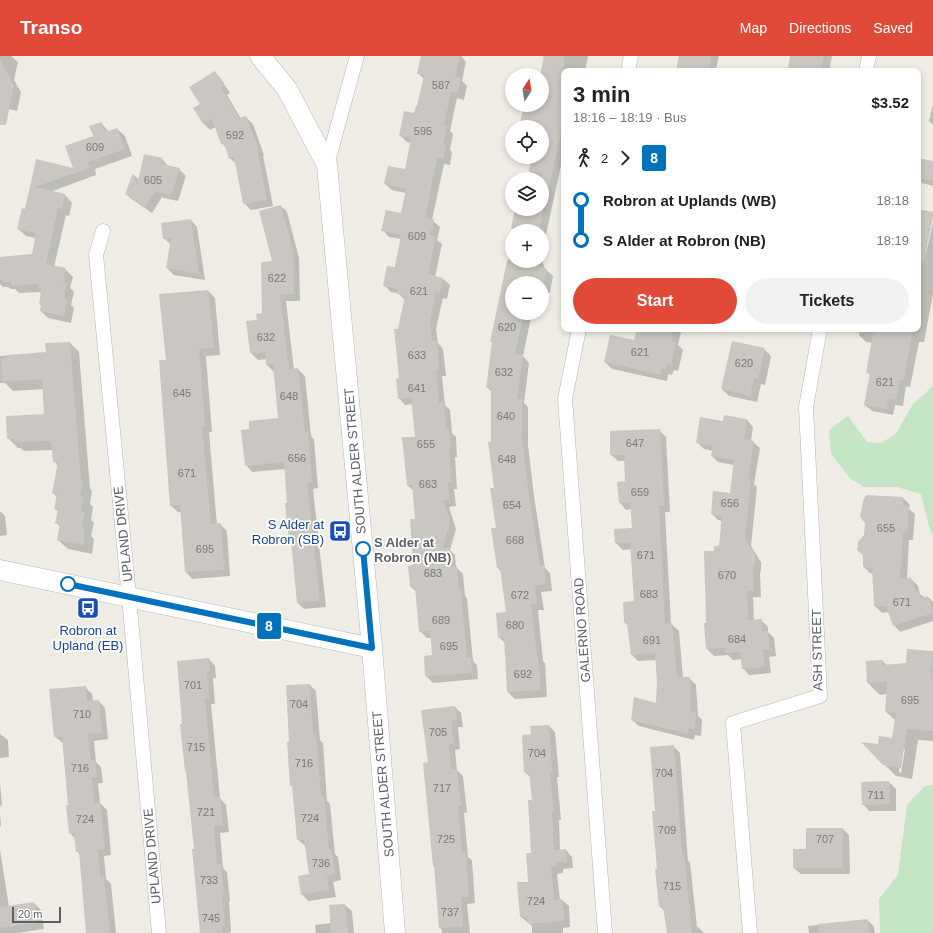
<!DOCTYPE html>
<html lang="en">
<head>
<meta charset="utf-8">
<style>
  body { margin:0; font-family:Arial,sans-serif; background:#f2f2f2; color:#222; height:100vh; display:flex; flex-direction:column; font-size:15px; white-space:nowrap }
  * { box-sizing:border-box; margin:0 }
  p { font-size:13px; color:#767676 }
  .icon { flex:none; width:22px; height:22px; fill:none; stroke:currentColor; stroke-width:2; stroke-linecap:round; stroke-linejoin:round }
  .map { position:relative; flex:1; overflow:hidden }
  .drawer { position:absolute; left:561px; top:12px; width:360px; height:264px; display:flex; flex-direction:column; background:#fff; border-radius:8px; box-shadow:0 2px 6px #0003 }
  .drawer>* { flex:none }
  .badge { padding:0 8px; border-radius:3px; font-size:14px; line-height:26px }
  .needle { width:26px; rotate:12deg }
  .tools { position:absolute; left:505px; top:12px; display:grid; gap:8px }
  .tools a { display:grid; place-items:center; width:44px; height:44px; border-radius:50%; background:#fff; box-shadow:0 2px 6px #0003; font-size:20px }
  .scale { position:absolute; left:12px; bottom:10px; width:49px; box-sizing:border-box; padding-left:4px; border:2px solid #5d6065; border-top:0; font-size:11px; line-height:14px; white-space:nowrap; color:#5d6065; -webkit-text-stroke:3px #fff; paint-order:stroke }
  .map>.badge { position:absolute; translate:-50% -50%; box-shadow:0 0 0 2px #fff }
  .legs { display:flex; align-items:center; gap:6px; height:44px; padding:0 12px; font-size:13px }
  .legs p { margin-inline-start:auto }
  .overview { display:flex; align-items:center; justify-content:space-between; height:68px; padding:0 12px }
  h1 { font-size:22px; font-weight:700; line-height:30px }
  .primary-button { display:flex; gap:8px; margin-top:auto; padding:8px 12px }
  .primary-button a { flex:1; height:46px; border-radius:24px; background:#e14938; color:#fff; font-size:16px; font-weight:700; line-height:46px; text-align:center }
  .primary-button a+a { background:#f2f2f2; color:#222 }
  ul { padding:0 12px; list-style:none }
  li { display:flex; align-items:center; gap:14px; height:40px; font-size:15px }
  li i { display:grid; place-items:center; width:6px; height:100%; margin:0 5px; background:currentColor }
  li i::after { content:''; width:10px; height:10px; margin:-5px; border:3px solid; border-radius:50%; background:#fff }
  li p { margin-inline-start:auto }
  li:first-child i { background:linear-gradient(#0000 50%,currentColor 0) }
  li:last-child i { background:linear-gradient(currentColor 50%,#0000 0) }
  header { display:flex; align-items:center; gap:24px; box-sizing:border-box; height:56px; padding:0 20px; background:#e14938; color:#fff }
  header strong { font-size:19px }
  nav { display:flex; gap:22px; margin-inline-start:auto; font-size:14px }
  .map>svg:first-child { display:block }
  .green { fill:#c3e5c3 }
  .shadow { fill:#0003; fill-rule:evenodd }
  .building { fill:#cac7c2 }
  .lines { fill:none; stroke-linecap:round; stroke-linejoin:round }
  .street-casing { stroke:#b2b5b9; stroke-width:15 }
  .secondary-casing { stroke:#b4b7bc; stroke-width:21 }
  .street { stroke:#fff; stroke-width:14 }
  .secondary { stroke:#fff; stroke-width:20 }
  .line-1-casing { stroke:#fff; stroke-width:9 }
  .line-1 { stroke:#0072bc; stroke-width:6 }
  .stop-1-dot { fill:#fff; stroke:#0072bc; stroke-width:2 }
  .labels { text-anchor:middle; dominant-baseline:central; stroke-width:3.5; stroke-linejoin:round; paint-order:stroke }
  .number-label { font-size:11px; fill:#787a7c }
  .street-label { font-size:13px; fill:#5d6065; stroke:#fff }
  .transit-label { font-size:13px; fill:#164399; stroke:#fff; text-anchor:end }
  .stop-label { font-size:13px; font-weight:bold; fill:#5d6065; stroke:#fff; text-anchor:start }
</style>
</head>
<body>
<header>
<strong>Transo</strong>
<nav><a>Map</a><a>Directions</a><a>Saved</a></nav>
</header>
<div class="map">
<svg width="933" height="877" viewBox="0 0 933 877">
  <rect width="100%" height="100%" fill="#eeece5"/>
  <!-- green -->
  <path class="green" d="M933 330V479L929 471 921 438 897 431H864L850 422 831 398 829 374 848 360 867 386 881 387 896 378 913 348Z
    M933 729V877H880L879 843 898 819 907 749 925 730Z"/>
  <!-- shadow -->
  <path class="shadow" d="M0 0H11L18 6 14 24 21 36 17 55 9 53 0 56Z
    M422 0H461L466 6 462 25 467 30 464 44 457 42 450 75 453 78 450 94 452 96 450 109 444 108 432 164 440 171 437 184 442 188 435 221 443 223 450 229 447 243 443 242 436 273 438 287 443 293 446 320H442L445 349 450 354 452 377 456 381 457 401H455L457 433H454L456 450 449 451 456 473 450 494 455 499 456 511 463 518 465 540 467 542 473 605 477 609 478 623 433 627 426 620 425 601 433 600 432 582H427L420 575 417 536 411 531 415 510 416 463 414 435 408 430 416 382 413 348 405 349 399 342 400 323 398 274 405 244 398 237 391 236 384 229 395 212 401 183 389 181 383 174 402 158 406 137 392 134 385 128 406 114 411 87 407 86 400 79 415 58 418 51 424 23 418 17Z
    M543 0H588L585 15H564V96L542 197V175H514L512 172 516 153H542V123H528L533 101H542V71H520L524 53 520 49H542V19H541L544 2Z
    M680 0H719L716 13H714L713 15H675H677Z
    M791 0H832L829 15H788Z
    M215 16 221 23 230 37 227 39 241 63 246 61 253 68 264 99H263L273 150 251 154 244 147 236 108 230 102 227 93 222 87 216 71 210 74 204 68 195 53 201 49Z
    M933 48V69L929 65Z
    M101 67 109 76 117 73 125 80 132 100 95 113 96 119 50 136 65 139 72 147 69 160 66 159 54 211 65 213 73 221 70 232 74 236 71 249 74 252 71 267 48 262 41 255 42 250 40 248 41 236 19 237 15 233H11L8 231H3L0 228V202L33 199 36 182 26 180 18 173 25 154 37 104 74 113Z
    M162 103 169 111 179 113 186 120 178 145 164 142 162 141 152 157 133 144 126 138 134 119 139 124Z
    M933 106V130L922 127 918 123V109Z
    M281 150 287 156 299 202 300 245H286L294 314 298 313 305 320 311 380 314 383 318 432 313 433 326 551 304 553 298 547 292 487 290 485 286 413 252 416 246 409 250 374 279 363 274 316 267 309V303L258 304 251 297 247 266 258 265 263 258 273 206Z
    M918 154 933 157 924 197H926L933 167V238L924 286H919L910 331 906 330 903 350 895 349 893 359 872 355 865 349 871 320 867 316 872 287 866 286 859 279 860 273H918Z
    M191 164 197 171 205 224 174 219 167 212 171 189 164 182Z
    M512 186V205H542V204L545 213 553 220 550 237 542 235V227H512V257H532L523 300 529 307 524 347 528 351V389L534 440 545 512 550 517 552 535 541 536 544 554H538L543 605 545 607 547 641 515 643 508 636 505 587 499 581 507 557 502 516 498 512 492 387V336L487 331 493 288 491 285Z
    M208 235 215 242 220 299 206 300 212 376H209L217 469 220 468 227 475 230 520 192 523 186 516 181 456H178L171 450 167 304Z
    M638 273H678L681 276 678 289 683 294 678 315 674 314 672 319 668 318 667 325 612 313 605 306 635 286Z
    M70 287 79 296 90 432 92 435 90 448 93 451 91 464 94 467 91 480 94 483 92 498 68 493 58 484 60 471 57 467 59 456 55 453 57 441 53 437 58 410 54 405 53 394 24 395 20 392H18L8 382 45 359 43 333 13 335 5 327H0V300L47 297Z
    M764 293 771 300 765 329 761 328 757 346 729 340 722 333Z
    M747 364 753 371 751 385 753 386 760 392 754 428 757 431 751 490 761 506V514L760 517 761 541H753L754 565 761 564 768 571V576L774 582 776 600 769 601 771 617 749 619 743 612 742 603 733 604 728 599 714 600 707 593V568L716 496 720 491 722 465 718 464 712 458 731 438 734 409 718 406 712 400 713 395 704 393 697 386 724 366Z
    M659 374 666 381 670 456H665L671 568 679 575 683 622H689L696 629 698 660 702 664 701 680 695 679 694 684 639 670 632 664 657 648 658 626 656 604 638 605 632 599 629 571 625 567 635 546 631 493 623 494 616 487 633 473 631 453 626 454 620 447 618 427 626 426 625 405H618L611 399Z
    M903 442 910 449 909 453 915 458 913 484H909L907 523H911L918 530 920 538 925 542 928 541 933 546V565L900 576 894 569 889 556 882 557 875 550 874 518 870 517 864 511Z
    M0 455 5 460 7 479 0 480Z
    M933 596V685L918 684 912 723 896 720 884 708 879 689 893 683 896 665 886 656 887 638 880 639 868 627 882 605 887 609 907 608ZM903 693H905L901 717 899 716Z
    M209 603 215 610 216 622H213L215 648H211L220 742 226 749 229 776 220 777 223 812 227 816 230 845H229L231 876 228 877H201L195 794 187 718 186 716 183 669Z
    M310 629 316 635 320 684 323 687 327 745 330 748 335 798 338 801 341 824 333 826 336 841 308 845 302 838 310 819 306 790 298 784 290 686Z
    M85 631 92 638 93 646 99 645 105 652 108 683 94 685 96 706 101 711 103 727H98L100 747 107 754 111 799 104 800 106 823 111 828 116 877H87L80 799 77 795 76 784 70 777 69 750 63 687 55 681Z
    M455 651 461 657 463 671H458L460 693 455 694 457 714 463 720 467 756 464 757 468 801 472 804 475 847 467 848 470 877H442V874L440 872 429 707Z
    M549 670 555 676 559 721H557L561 764H559L560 794H566L572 801 573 812 563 813V817L557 818 560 844H562L569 850 570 871 563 872V877H532V870L521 861 529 826 532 798 533 745 531 722 525 716 532 679Z
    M0 678 8 684 9 701 0 702Z
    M673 690 680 697 688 805 690 806 697 871H698L704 877H668L665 856 660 850 656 756Z
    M0 726 2 749 0 750Z
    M889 726 896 733V755H869L863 748Z
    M0 756 1 770H0Z
    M843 773 849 779 850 818H801L794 812 807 794Z
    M0 793 9 851 34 847 41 854 44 873 18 877H0Z
    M345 849 352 855 354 877H316L315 869 331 867 330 850Z
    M867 864 874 870 875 877H809L808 870Z"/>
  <!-- building -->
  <path class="building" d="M421 0H460L455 21 461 22 458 37 451 36 444 69 447 70 443 88H446L443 103 437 101 425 162 434 163 430 179 436 180 428 218 443 222 440 237 436 236 430 265 432 285H437L439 313 436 314 439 347 444 346 446 374 449 373 451 394H449L451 426 448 427 449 443 443 444 450 465 443 492 449 491 450 511 457 510 459 534H461L467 602 471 601 472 617 425 620 424 600 432 599 430 575 419 576 415 531H410L408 510 413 509 410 463H415L412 429 407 430 402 381H415L411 341 398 343 396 323 399 322 394 273H398L405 240 397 238 398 233 383 230 387 210 395 211 401 179 381 175 386 154 401 157 406 133 384 128 388 110 405 113 411 82 399 80 404 55 414 57 416 50H417L424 19 417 18Z
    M544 0H564V71H562L548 137H542V117L529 115 532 101H542V71H519L524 49H542V19H540Z
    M679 0H711L708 15H676Z
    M790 0H824L821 15H803L788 12Z
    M0 3 14 29 6 69H0Z
    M215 15 224 30 221 32 239 62 246 60 258 92 257 93 267 144 243 148 234 101 229 103 224 87 221 88 212 63 203 68 193 52 200 48 189 31Z
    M101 66 105 76 117 72 125 93 88 106 90 112 35 131 65 138 62 153 58 152 46 208 66 212 63 227H67L64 243H67L64 260 40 255 41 248H39L41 238H40L41 233 38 232 39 228 11 230V226L3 227 2 224H0V201L32 198 36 177 17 173 22 152 25 153 36 103 73 112 65 90 93 80 89 70Z
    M144 98 163 102 161 108 180 112 171 139 156 136V134L145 151 125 138 133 117 137 129Z
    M918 102 933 105V125L918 122Z
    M281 149 293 195 294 238 280 239 289 313 298 312 305 376 308 375 312 426 307 427 320 545 297 547 291 485H289L285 447H287L284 406 245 410 241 374 249 373V365L278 362 273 308 266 309 265 296 250 297 246 265 257 264 256 258 262 257 261 206 272 205 259 155Z
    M515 153H543L539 175H513L514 173 511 172Z
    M918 153 933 156V162L924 205 918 204Z
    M191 163 199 218 166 212 171 182 163 183 161 167Z
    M507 205H538L537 210 547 213 544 227H512V257H524L515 298 523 299 517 343H522V382L528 432 540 509H544L546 528 535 530 537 547 531 548 537 599H538L541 634 507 636 504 581 498 582 496 557 506 556 500 512H497L491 472H496L490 432H494L488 386H491V332H486L492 286H490Z
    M208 234 214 292 199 293 205 369 202 370 211 468 221 467 224 514 185 516 180 449 170 450 159 304H166L159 238Z
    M637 273H673L671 285 676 286 671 309 667 308 666 313 662 312 660 319 604 306 610 279 634 284Z
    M874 273H913L904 324H900L896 344 888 343 887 353 864 349 870 317H866Z
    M732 285 765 292 758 323 754 322 750 340 721 333Z
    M70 286 81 424H83L80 440 84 441 81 456H85L82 472 85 473 83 489 57 484 60 468H55L58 454 54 453 57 438 52 437 58 406H53L51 385 14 386V383H7L6 360 44 358 42 323 2 326 1 303 7 302V299L46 296 45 287Z
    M724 359 747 363 744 383 754 385 748 423H751L745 483 755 498V507L753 510 754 535H747L748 564 762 563V575H768L770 594H763L765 611 742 613 740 596 725 597V592L706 593 704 567H706L704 495H714V490H719L722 459 711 458 713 435 730 437 734 404 711 400 713 390 696 387 700 361 723 365Z
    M660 373 664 449 659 450 665 568 672 567 677 621H690L691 656H696L695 674 689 672 688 678 631 664 634 641 656 647 657 626 655 597 631 599 627 567H624L623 546 634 545 630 487H615L614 473 632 472 630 447H619L617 426 625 425 624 399H610V375Z
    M866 439 903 441V450L909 451 907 477H903L900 523 911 522 916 536 919 535 921 542 928 540 933 557 893 570 886 550H874L872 512 863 511V499L857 494 858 486 864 479 865 467 860 461 863 445Z
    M907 593 933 595 931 622H933V675L907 673 901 712 883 709 861 686 878 688 879 680 892 682 896 657 885 656 887 626 867 627 866 605 883 604V609L906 607Z
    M209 602 210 615 207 616 209 642H205L214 742 220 741 223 770H214L217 809 221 808 224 839H222L225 870H222L223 877H200L192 793H194L186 716H185L180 668H182L177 605Z
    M310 628 313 679H316L321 740H324L329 794 332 793 335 818 327 819 329 834 301 839 298 820 309 818 304 784H297L292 730H290L287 686 289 685 286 629Z
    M86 630 87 645 99 644 102 677 88 678 91 704H95L97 721H92L94 747 100 746 105 793 98 794 100 821 104 820 110 877H86L79 796H76L74 777 69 778 66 749H68L62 681H54L49 633Z
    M455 650 457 664 451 665 454 687 449 688 451 713H457L461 750H458L462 797H466L469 841H461L463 871 439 872 434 810H433L423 707 428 706 421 654Z
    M549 669 552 715H550L554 757H552L554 794 566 793 567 806H556L557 811H551L554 844 562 843 564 865 528 868 527 861H520L517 826H528L526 797H531L528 744H532L529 716 524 717 522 679 531 678 530 670Z
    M674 689 682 798H684L692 877H667L663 850 659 851 655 813H657L652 755H655L650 691Z
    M889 725 890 748 862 749 861 726Z
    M806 772H843V812H793V793H806Z
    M34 846 38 867 0 872V851Z
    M345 848 348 877H331L329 849Z
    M868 863 869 877H819L818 868Z"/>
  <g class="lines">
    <!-- street casing -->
    <g class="street-casing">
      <path id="street" d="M628 15 631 0
        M866 15 869 0
        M327 109 357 0
        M103 175 96 199 129 541 159 877
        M579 273 565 343 605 877
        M750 877 733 667 820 640 806 351 820 273"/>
    </g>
    <!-- secondary casing -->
    <g class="secondary-casing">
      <path id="secondary" d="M260 0 287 33 327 109 372 592 395 877
        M0 514 372 592"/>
    </g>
    <!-- street -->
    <use href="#street" class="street"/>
    <!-- secondary -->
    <use href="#secondary" class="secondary"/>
  </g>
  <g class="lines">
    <!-- line-1 casing -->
    <g class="line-1-casing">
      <path id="line-1" d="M68 528 372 592 363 493"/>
    </g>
    <!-- line-1 -->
    <use href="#line-1" class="line-1"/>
  </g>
  <!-- icons -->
  <defs>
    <g id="bus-square" transform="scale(1.15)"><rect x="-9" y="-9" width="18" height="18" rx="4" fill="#1a4fb4" stroke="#fff"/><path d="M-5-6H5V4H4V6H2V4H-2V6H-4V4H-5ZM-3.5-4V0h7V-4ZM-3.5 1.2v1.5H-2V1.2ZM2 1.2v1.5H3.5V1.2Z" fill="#fff"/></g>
  </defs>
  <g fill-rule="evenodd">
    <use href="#bus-square" x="340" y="475"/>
    <use href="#bus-square" x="88" y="552"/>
  </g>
  <!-- markers -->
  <g class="stop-1-dot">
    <circle cx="363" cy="493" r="7"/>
    <circle cx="68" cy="528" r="7"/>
  </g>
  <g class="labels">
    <!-- number labels -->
    <g class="number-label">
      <text x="441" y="29">587</text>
      <text x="423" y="75">595</text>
      <text x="235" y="79">592</text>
      <text x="95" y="91">609</text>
      <text x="153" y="124">605</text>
      <text x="417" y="180">609</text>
      <text x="277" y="222">622</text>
      <text x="419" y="235">621</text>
      <text x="507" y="271">620</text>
      <text x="266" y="281">632</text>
      <text x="640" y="296">621</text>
      <text x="417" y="299">633</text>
      <text x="744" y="307">620</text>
      <text x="504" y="316">632</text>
      <text x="885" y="326">621</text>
      <text x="417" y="332">641</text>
      <text x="182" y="337">645</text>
      <text x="289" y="340">648</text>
      <text x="506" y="360">640</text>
      <text x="635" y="387">647</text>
      <text x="426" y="388">655</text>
      <text x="297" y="402">656</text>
      <text x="507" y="403">648</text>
      <text x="187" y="417">671</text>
      <text x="428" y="428">663</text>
      <text x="640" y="436">659</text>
      <text x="730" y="447">656</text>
      <text x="512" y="449">654</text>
      <text x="886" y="472">655</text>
      <text x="515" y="484">668</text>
      <text x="205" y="493">695</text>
      <text x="646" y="499">671</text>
      <text x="433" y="517">683</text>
      <text x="727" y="519">670</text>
      <text x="649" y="538">683</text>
      <text x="520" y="539">672</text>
      <text x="902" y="546">671</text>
      <text x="441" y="564">689</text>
      <text x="515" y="569">680</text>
      <text x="737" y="583">684</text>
      <text x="652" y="584">691</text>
      <text x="449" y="590">695</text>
      <text x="523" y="618">692</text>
      <text x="193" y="629">701</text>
      <text x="910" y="644">695</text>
      <text x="299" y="648">704</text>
      <text x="82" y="658">710</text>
      <text x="438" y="676">705</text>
      <text x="196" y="691">715</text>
      <text x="537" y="697">704</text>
      <text x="304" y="707">716</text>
      <text x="80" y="712">716</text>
      <text x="664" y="717">704</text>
      <text x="442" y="732">717</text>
      <text x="876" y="739">711</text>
      <text x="206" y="756">721</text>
      <text x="310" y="762">724</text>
      <text x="85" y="763">724</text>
      <text x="667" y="774">709</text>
      <text x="446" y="783">725</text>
      <text x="825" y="783">707</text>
      <text x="321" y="807">736</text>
      <text x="209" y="824">733</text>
      <text x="672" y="830">715</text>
      <text x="536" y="845">724</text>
      <text x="450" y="856">737</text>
      <text x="211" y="862">745</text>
    </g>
    <!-- street labels -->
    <g class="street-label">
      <text transform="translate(355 405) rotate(-95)">SOUTH ALDER STREET</text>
      <text transform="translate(123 478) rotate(-96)">UPLAND DRIVE</text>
      <text transform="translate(582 574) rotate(-94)">GALERNO ROAD</text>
      <text transform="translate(817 594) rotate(-91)">ASH STREET</text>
      <text transform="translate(383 728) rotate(-95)">SOUTH ALDER STREET</text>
      <text transform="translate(152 800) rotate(-95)">UPLAND DRIVE</text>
    </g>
    <!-- transit labels -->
    <g class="transit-label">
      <text x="324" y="468">S Alder at<tspan x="324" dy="15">Robron (SB)</tspan></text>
      <text x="88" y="574" text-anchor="middle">Robron at<tspan x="88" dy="15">Upland (EB)</tspan></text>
    </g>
    <!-- stop labels -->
    <g class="stop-label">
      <text x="374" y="486">S Alder at<tspan x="374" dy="15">Robron (NB)</tspan></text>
    </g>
  </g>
</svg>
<div class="tools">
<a><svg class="needle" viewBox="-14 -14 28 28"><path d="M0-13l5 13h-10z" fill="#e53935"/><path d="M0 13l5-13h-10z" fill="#767676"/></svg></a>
<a><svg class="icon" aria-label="locate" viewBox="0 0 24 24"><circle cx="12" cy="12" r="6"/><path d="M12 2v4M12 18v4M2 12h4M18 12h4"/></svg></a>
<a><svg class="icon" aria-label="layers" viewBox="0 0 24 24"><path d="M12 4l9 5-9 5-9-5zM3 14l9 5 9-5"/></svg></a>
<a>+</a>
<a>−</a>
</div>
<div class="scale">20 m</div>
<b class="badge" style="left:269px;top:570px;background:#0072bc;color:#fff">8</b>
<section class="drawer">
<div class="overview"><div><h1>3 min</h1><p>18:16 – 18:19 · Bus</p></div><b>$3.52</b></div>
<div class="legs"><svg class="icon" aria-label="walk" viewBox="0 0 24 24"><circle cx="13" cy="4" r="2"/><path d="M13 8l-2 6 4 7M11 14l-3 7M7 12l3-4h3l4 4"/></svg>2<svg class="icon" aria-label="forward" viewBox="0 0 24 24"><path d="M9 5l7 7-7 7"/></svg><b class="badge" style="background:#0072bc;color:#fff">8</b></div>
<ul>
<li><i style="color:#0072bc"></i><b>Robron at Uplands (WB)</b><p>18:18</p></li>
<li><i style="color:#0072bc"></i><b>S Alder at Robron (NB)</b><p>18:19</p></li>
</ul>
<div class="primary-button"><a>Start</a><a>Tickets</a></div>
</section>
</div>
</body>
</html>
